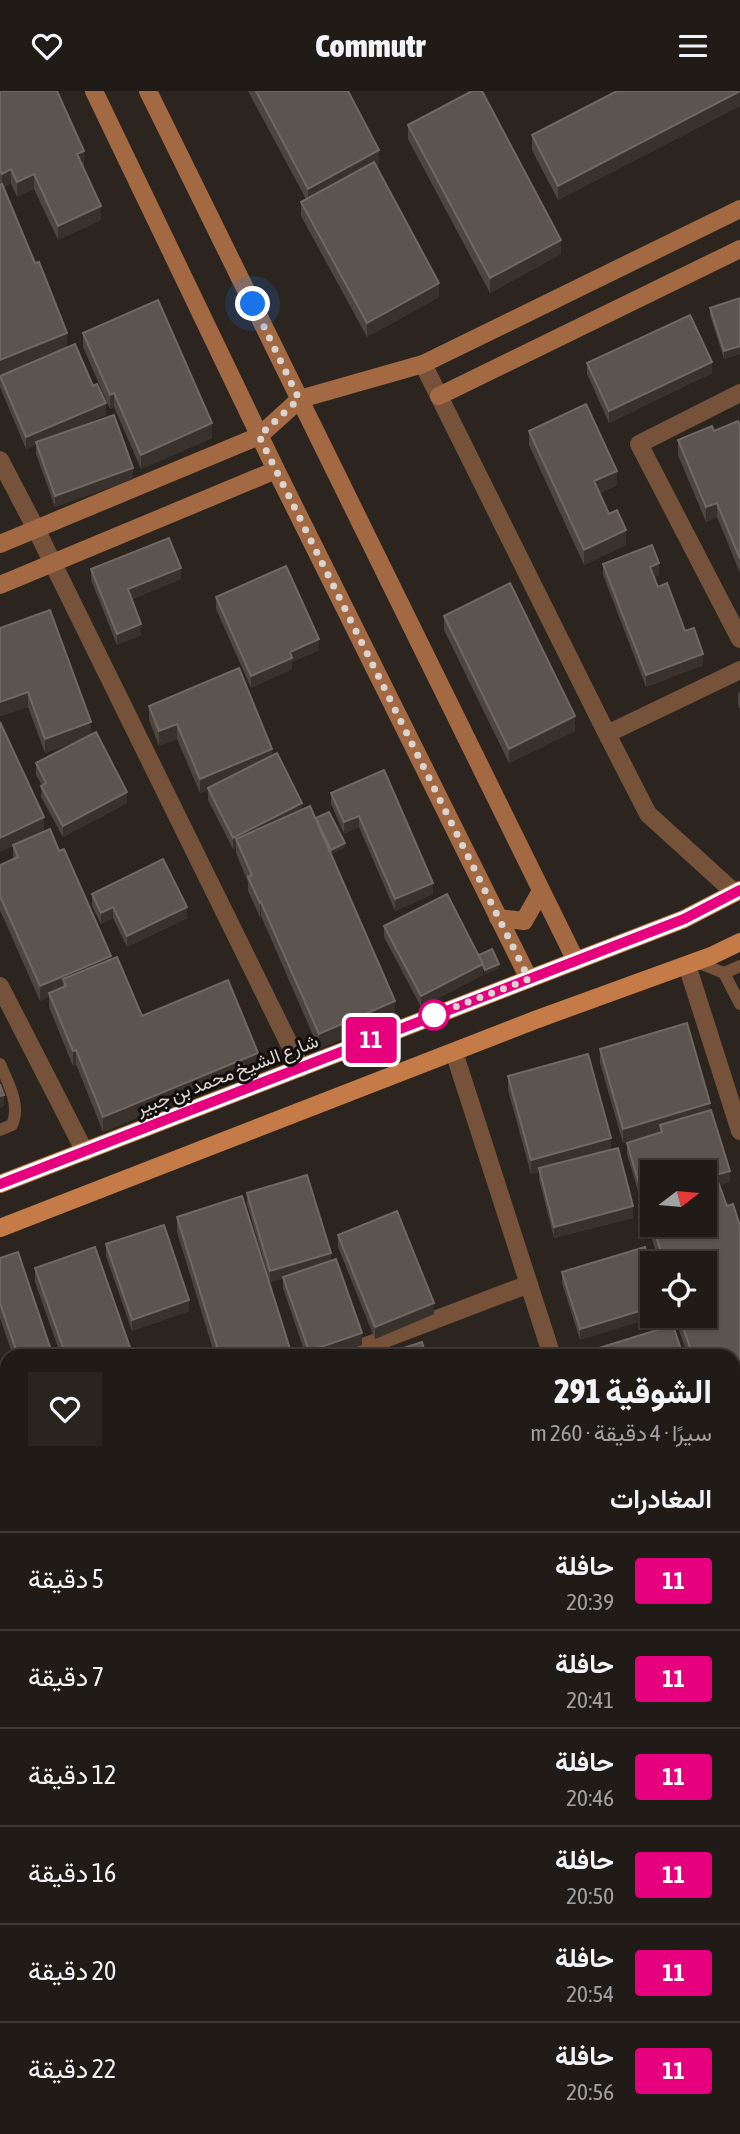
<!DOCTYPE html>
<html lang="ar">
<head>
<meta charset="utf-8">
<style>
  body { margin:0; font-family:"Asap Condensed",Vazirmatn,sans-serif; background:#292420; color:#f1f3f6; direction:rtl; height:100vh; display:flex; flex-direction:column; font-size:26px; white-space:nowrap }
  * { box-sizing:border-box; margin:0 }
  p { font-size:23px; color:#a2a1a1 }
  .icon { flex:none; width:38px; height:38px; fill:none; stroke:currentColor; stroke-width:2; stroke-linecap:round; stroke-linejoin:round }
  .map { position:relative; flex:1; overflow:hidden; direction:ltr }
  .drawer { position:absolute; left:0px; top:1258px; width:740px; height:786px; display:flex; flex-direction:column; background:#211b17; border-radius:21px 21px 0 0; box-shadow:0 2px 5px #0004,0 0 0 2px #3e3936; direction:rtl }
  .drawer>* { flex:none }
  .badge { padding:0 14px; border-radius:5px; font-size:24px; line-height:46px }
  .needle { width:46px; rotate:74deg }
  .fabs { position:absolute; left:640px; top:1069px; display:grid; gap:14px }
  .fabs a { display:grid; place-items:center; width:77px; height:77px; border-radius:0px; background:#211b17; box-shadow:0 2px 5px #0004,0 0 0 2px #3e3936; font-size:35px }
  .you { position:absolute; width:35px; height:35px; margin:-18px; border:5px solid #fff; border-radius:50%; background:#1a73e8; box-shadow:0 0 0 10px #1a73e833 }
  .map>.badge { position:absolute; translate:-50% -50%; box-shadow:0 0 0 4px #fff }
  h2 { padding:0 28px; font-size:26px; line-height:63px }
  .round { display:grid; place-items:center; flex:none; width:74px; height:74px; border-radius:0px; background:#292420 }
  .head { display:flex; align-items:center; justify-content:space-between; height:119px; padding:0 28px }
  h1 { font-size:33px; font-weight:800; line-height:52px }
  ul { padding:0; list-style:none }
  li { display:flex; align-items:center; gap:21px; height:98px; padding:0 28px; border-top:2px solid #3e3936 }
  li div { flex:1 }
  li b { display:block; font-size:26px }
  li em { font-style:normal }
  li .badge { min-width:77px; font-weight:700; text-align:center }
  header { display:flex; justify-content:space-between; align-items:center; height:91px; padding:0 28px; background:#211b17; font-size:32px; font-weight:800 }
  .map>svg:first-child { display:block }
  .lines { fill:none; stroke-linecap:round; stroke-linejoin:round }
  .lane { stroke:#755239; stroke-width:12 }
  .street { stroke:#755239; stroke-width:18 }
  .secondary { stroke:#a26942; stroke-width:18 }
  .primary { stroke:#c47b47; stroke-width:18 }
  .wall { fill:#4d453f }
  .shaded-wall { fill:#39312c }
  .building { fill:#5c544f; stroke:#706863; stroke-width:2 }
  .line-casing { stroke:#fff; stroke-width:16 }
  .line { stroke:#e6007e; stroke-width:10 }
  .walk { stroke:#dad4d1; stroke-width:7; stroke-dasharray:0 12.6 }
  .stop-dot { fill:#fff; stroke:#e6007e; stroke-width:3.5 }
  .labels { text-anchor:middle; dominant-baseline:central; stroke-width:6; stroke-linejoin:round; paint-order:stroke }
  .street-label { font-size:19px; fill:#dad4d1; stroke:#120e0c }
</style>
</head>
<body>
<header><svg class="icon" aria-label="menu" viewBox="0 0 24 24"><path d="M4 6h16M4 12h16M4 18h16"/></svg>Commutr<svg class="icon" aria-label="heart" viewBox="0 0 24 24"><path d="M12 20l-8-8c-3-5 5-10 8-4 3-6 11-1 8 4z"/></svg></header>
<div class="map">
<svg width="740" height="2043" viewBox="0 0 740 2043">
  <rect width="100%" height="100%" fill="#2c241f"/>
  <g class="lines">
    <!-- lane -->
    <path class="lane" d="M697 871 724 882 740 875
      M724 882 740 913
      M0 973C8 992 21 1014 12 1034L0 1039"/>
    <!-- street -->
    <path class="street" d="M423 273 607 643 648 723 735 802
      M740 302 639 353 740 548
      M0 369 36 438 301 977
      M607 643 740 579
      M687 874 740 1040
      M0 895 85 1061
      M454 961 552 1265
      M340 1265 529 1193
      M0 1397 7 1394
      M733 1515 740 1512
      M0 1730 7 1728
      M271 2037 273 2043"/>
    <!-- secondary -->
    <path class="secondary" d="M94 0 276 379 529 888
      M148 0 576 870
      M439 305 740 158
      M0 453 259 345 300 308 423 273 740 118
      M0 494 276 379
      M498 827 524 830 541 800
      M733 1760 740 1758
      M733 1801 740 1799
      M0 1995 7 1993
      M529 2037 531 2043
      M578 2037 579 2043
      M0 2038 7 2036"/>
    <!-- primary -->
    <path class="primary" d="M0 1093 684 828 740 799
      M0 1137 535 929 711 865 740 851"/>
  </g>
  <!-- wall -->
  <path class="wall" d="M0 0 84 74 83 75 101 129 58 149 34 98 17 106 11 92 4 96 67 256 0 284Z
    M248 0H348L379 74 376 75 439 206 367 246 301 125V111L306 108Z
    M740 0V15L558 109 532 59V44Z
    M408 34 561 163 490 202 408 48Z
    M740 207V263L724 268 710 224V217Z
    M83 242 212 347 141 378 114 316 110 318 83 256Z
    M587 272 712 282 609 332 587 283Z
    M0 285 106 324 62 342 133 388 55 416 36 363V353L26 358 0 296Z
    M740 335V482L717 426 706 431 678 364V349Z
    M529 340 617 394 600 402 609 423 626 454 584 474 529 354Z
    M603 473 659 484 654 486 658 496 685 540 703 574 646 596 603 484Z
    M91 478 181 488 132 508 141 544 117 554 91 489Z
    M216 506 319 559 292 571V578L251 597 216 518Z
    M444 525 575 640 509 672 444 539Z
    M0 537 91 643 127 712 63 746 41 706 42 694 36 684V672L78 650 45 662 28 616 0 625Z
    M740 601V618L738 614V602Z
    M149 615 272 665 302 718 316 729V727L345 756 331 763 323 745 395 925 319 958 261 825 260 826 248 800V791L236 762V757L233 758 208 709V699L200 702 177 648 159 655 149 629Z
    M384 679 433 803 395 820 359 736 344 743 331 713V702Z
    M44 741 59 760 111 868 142 925 258 976 103 1041 76 973 73 975 49 916V906L40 910 0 819V774L13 768V755Z
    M92 803 187 827 127 856 113 827 101 833 92 815Z
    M384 835 479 866 499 877 485 883 483 877V884L421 916 384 846Z
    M600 958 710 1019 730 1091 720 1094 727 1115 740 1135 737 1425 733 1412V1265H688L674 1225H705V1172H660L645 1128V1117H643L627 1063V1052L658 1042 623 1052 600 972Z
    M508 985 611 1059 633 1127 554 1147 539 1088V1081L531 1083 508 999Z
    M247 1102 331 1170 362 1254 328 1265H306L283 1197V1187L270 1191 247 1113Z
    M177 1126 291 1265H215L177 1141Z
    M338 1144 434 1223 375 1248 338 1156Z
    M106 1153 189 1220 132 1240 106 1165Z
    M645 1156 580 1249 562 1192V1181Z
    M0 1167 53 1265H13L0 1227Z
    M35 1177 133 1265H61L35 1191Z
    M7 1448V1483L0 1461V1450Z
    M7 1776V1855L0 1833V1778Z
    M288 2037H404L407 2043H311V2042L307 2043H291Z
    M414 2037H514L515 2043H415Z
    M591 2037H678L680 2043H593Z
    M691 2037H733L740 2043H693Z"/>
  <!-- shaded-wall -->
  <path class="shaded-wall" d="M740 0V15L558 109V95Z
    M379 59V74L308 112V98Z
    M84 60V74L77 77V63Z
    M11 78V92L2 97V83Z
    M34 83V98L17 106V91Z
    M101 115V129L58 149V135Z
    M561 149V163L490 202V187Z
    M439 192V206L367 246V232Z
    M67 242V256L0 284V269Z
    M740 255V263L724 268V260Z
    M712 271V282L609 332V320Z
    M114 302V316L110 318V304Z
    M106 312V324L26 358V346Z
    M212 332V347L141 378V364Z
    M133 377V388L55 416V405Z
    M617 380V394L594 404V390Z
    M717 412V426L706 431V416Z
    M626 439V454L584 474V459Z
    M659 472V484L650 487V476Z
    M181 477V488L128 509V498Z
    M141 533V544L117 554V543Z
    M319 548V559L292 571V578L251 597V585L290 561Z
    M703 563V574L646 596V584Z
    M28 601V616L0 625V611Z
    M575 625V640L509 672V658Z
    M91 631V646L45 662V648Z
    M177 633V648L159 655V640Z
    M272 658V673L200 702V688Z
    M127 701V712L63 746V735Z
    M302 712V724L236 748V757L233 758V747Z
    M359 725V736L344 743V731Z
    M44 726V741L0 761V747Z
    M345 752V756L331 763V759Z
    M433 792V803L395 820V808Z
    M261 811V825L260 826V812Z
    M113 816V827L101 833V822Z
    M187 816V827L127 856V845Z
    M111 865V879L66 895 63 888V900L49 902V906L40 910V895Z
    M483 873V884L421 916V905Z
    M499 873V877L485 883V879Z
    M395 910V925L319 958V943Z
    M76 959V973L73 975V960Z
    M258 962V976L103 1041V1026Z
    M4 1004V1015L0 1017V1005Z
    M710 1012V1027L660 1034V1041L623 1052V1038Z
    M611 1047V1062L539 1077V1081L531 1083V1069Z
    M730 1080V1091L705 1099V1087Z
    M653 1103V1114L645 1113V1117H643V1106Z
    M633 1115V1127L554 1147V1136Z
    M331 1162V1173L270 1191V1180Z
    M189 1209V1220L132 1240V1229Z
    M434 1212V1223L375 1248V1236Z
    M653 1216V1225H659L580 1249V1238Z
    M362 1242V1254L328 1265H309V1260Z
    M291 1261V1265H277Z
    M740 1284V1298L733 1301V1286Z
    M7 1325V1340L0 1342V1327Z
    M740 1413V1424L737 1425V1414Z
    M740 1490V1502L733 1504V1493Z
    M7 1625V1639L0 1641V1627Z
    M740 1630V1642L733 1644V1632Z
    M740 1912V1923L733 1925V1914Z
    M7 1945V1956L0 1959V1947Z
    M293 2037H311V2042L307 2043H293Z
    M610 2037V2043H597V2042Z"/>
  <!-- building -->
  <path class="building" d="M0 0H57L84 60 77 63 101 115 58 135 34 83 17 91 11 78 2 83 0 79Z
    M256 0H348L379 59 308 98Z
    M472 0H482L561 149 490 187 408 34Z
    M617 0H740L558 95 532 44Z
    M374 71 439 192 367 232 301 111Z
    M2 93 35 172 39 171 67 242 0 269V94Z
    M740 207V255L724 260 710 217Z
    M158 209 212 332 141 364 114 302 110 304 83 242Z
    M690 224 712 271 609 320 587 272Z
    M75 253 93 295 97 293 106 312 26 346 0 285Z
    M586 313 617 380 594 390 609 423 617 419 626 439 584 459 529 340Z
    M114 324 133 377 55 405 36 351Z
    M738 330 740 335V468L717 412 706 416 678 349 712 335 714 340Z
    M169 447 181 477 128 498 141 533 117 543 91 478Z
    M652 454 659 472 650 476 658 496 667 492 685 540 694 537 703 563 646 584 603 473Z
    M286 475 319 548 290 561 292 567 251 585 216 506Z
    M510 492 575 625 509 658 444 525Z
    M50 519 91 631 45 648 28 601 0 611V537Z
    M239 577 272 658 200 688 177 633 159 640 149 615Z
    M0 631 44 726 0 747Z
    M96 641 127 701 63 735 41 695 46 692 36 672Z
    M277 662 302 712 233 747 208 697Z
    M384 679 433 792 395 808 359 725 344 731 331 702Z
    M310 715 395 910 319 943 261 811 260 812 248 786 252 784 236 748Z
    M329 721 345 752 331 759 316 727Z
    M50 738 59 760 64 758 111 865 40 895 0 805V774L18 766 13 754Z
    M163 768 187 816 127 845 113 816 101 822 92 803Z
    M447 803 483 873 421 905 384 835Z
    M492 858 499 873 485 879 479 864Z
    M117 866 142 925 228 889 258 962 103 1026 76 959 73 960 49 902 66 895 63 888Z
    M687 932 710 1012 623 1038 600 958Z
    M588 963 611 1047 531 1069 508 985Z
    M0 993 4 1004 0 1005Z
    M711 1019 730 1080 705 1087V1082H653V1103L643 1106 627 1052 662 1041 660 1034Z
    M618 1057 633 1115 554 1136 539 1077Z
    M307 1084 331 1162 270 1180 247 1102Z
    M717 1088 727 1115 733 1113 740 1135V1284L733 1286V1265H693L679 1225H705V1172H665L645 1113 653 1110V1134H705V1092Z
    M242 1105 291 1261 277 1265H220L177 1126Z
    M397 1120 434 1212 375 1236 338 1144Z
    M164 1134 189 1209 132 1229 106 1153Z
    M95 1156 133 1265H66L35 1177Z
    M645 1156 653 1183V1216L580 1238 562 1181Z
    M18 1161 53 1265H18L0 1212V1167Z
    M336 1168 362 1242 309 1260 283 1186Z
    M673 1234 683 1265H598L596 1258Z
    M422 1251 426 1265H379Z
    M740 1288V1345L734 1347 733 1344V1290Z
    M7 1309V1325L0 1327V1311Z
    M740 1348V1413L737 1414 733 1401V1350Z
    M733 1443 740 1463V1490L733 1493Z
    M7 1448V1472L0 1450Z
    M0 1492 7 1516V1625L0 1627Z
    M733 1535 740 1558V1630L733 1632Z
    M7 1776V1840L0 1819V1778Z
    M740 1816V1912L733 1914V1818Z
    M0 1872 7 1894V1945L0 1947Z
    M733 1948 740 1970V2041L733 2043H697L695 2037H733Z
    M59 2037H78L79 2043H39Z
    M164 2037 166 2043H147Z
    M315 2037H404L407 2043H317Z
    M417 2037H514L515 2043H419Z
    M595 2037H678L680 2043H612L610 2037 597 2042Z"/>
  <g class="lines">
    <!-- line casing -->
    <g class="line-casing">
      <path id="line" d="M0 1093 684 828 740 799"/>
    </g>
    <!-- line -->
    <use href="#line" class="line"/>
    <!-- walk -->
    <path class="walk" d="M253 213 299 308 259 345 529 888 434 924"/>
  </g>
  <!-- markers -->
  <circle class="stop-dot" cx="434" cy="924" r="14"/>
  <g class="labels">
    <!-- street labels -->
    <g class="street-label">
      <text transform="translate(227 983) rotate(-21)">شارع الشيخ محمد بن جبير</text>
    </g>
  </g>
</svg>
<div class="fabs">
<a><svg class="needle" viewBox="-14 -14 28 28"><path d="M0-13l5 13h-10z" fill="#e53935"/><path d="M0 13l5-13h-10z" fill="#a2a1a1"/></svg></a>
<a><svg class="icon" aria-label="locate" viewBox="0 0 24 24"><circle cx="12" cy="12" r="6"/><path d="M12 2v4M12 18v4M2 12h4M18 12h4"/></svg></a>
</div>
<div class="you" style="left:253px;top:213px"></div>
<b class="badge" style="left:371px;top:949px;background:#e6007e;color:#fff">11</b>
<section class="drawer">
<div class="head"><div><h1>الشوقية 291</h1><p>سيرًا · 4 دقيقة · 260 m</p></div><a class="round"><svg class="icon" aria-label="heart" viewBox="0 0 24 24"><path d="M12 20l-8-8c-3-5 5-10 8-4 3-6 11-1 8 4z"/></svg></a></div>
<h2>المغادرات</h2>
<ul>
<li><span class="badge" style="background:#e6007e;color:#fff">11</span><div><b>حافلة</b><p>20:39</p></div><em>5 دقيقة</em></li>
<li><span class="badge" style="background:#e6007e;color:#fff">11</span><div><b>حافلة</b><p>20:41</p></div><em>7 دقيقة</em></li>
<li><span class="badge" style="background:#e6007e;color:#fff">11</span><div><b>حافلة</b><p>20:46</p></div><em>12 دقيقة</em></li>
<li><span class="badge" style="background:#e6007e;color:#fff">11</span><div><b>حافلة</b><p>20:50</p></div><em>16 دقيقة</em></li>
<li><span class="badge" style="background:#e6007e;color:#fff">11</span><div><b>حافلة</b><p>20:54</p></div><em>20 دقيقة</em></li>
<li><span class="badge" style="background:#e6007e;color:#fff">11</span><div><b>حافلة</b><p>20:56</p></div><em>22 دقيقة</em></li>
</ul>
</section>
</div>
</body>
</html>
